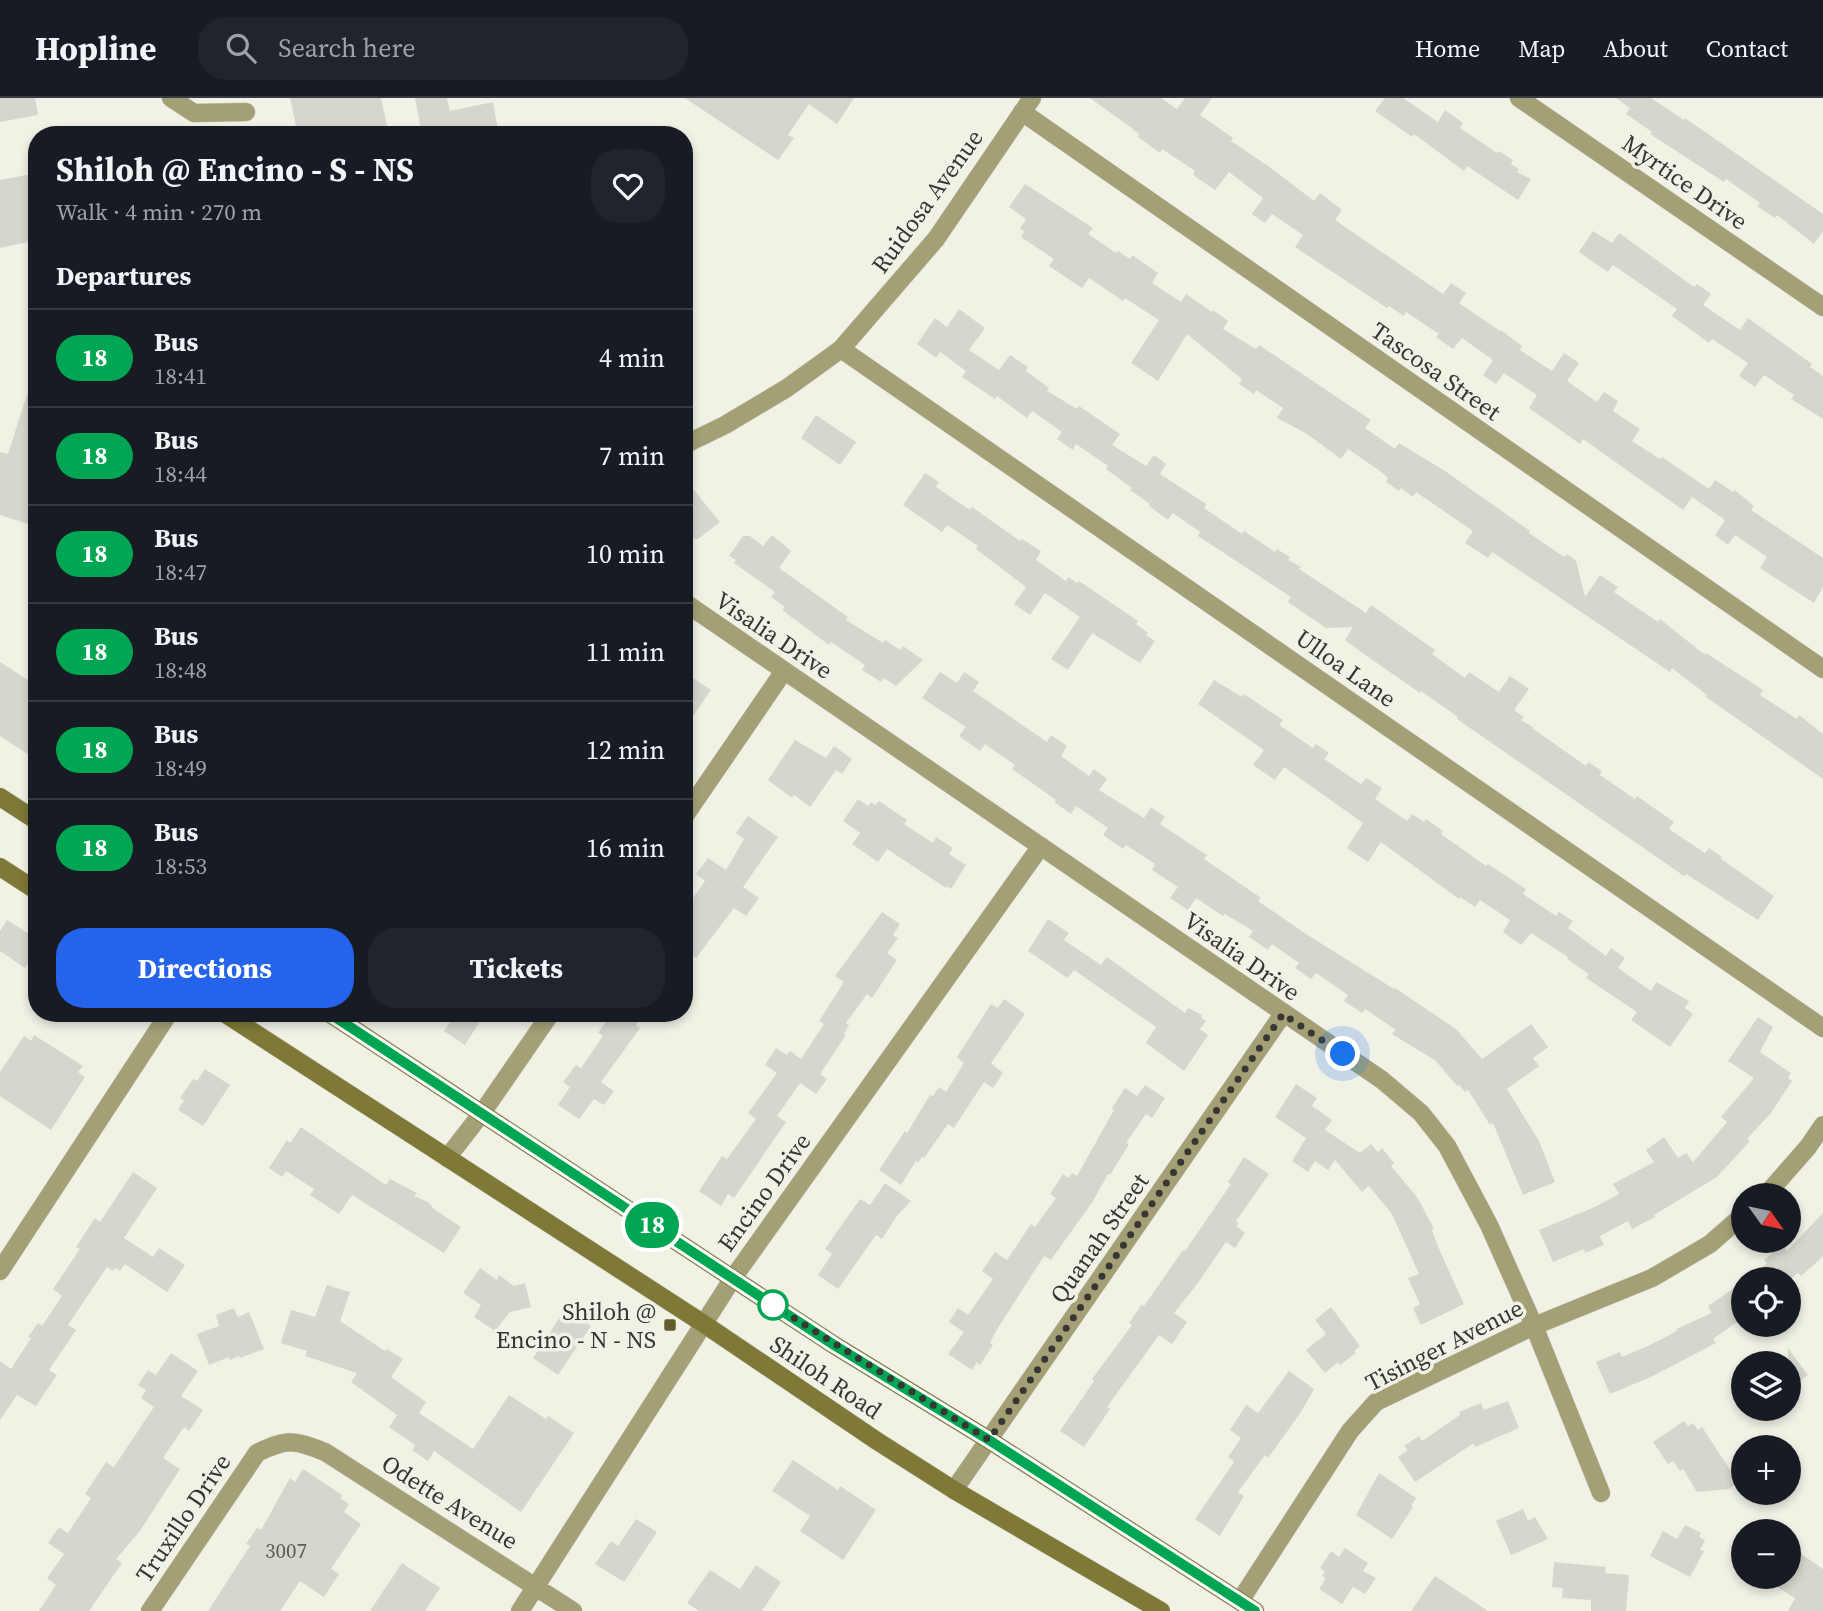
<!DOCTYPE html>
<html lang="en">
<head>
<meta charset="utf-8">
<style>
  body { margin:0; font-family:"Source Serif 4",serif; background:#20242c; color:#f1f3f6; height:100vh; display:flex; flex-direction:column; font-size:26px; white-space:nowrap }
  * { box-sizing:border-box; margin:0 }
  p { font-size:23px; color:#9ea1a6 }
  .icon { flex:none; width:38px; height:38px; fill:none; stroke:currentColor; stroke-width:2; stroke-linecap:round; stroke-linejoin:round }
  .map { position:relative; flex:1; overflow:hidden }
  .details { position:absolute; left:28px; top:28px; width:665px; height:896px; display:flex; flex-direction:column; background:#171b24; border-radius:28px; box-shadow:0 4px 10px #0003 }
  .details>* { flex:none }
  .badge { padding:0 14px; border-radius:23px; font-size:24px; line-height:46px }
  .needle { width:46px; rotate:123deg }
  .fabs { position:absolute; left:1731px; top:1085px; display:grid; gap:14px }
  .fabs a { display:grid; place-items:center; width:70px; height:70px; border-radius:50%; background:#171b24; box-shadow:0 4px 10px #0003; font-size:35px }
  .you { position:absolute; width:35px; height:35px; margin:-18px; border:5px solid #fff; border-radius:50%; background:#1a73e8; box-shadow:0 0 0 10px #1a73e833 }
  .map>.badge { position:absolute; translate:-50% -50%; box-shadow:0 0 0 4px #fff }
  h2 { padding:0 28px; font-size:26px; line-height:63px }
  .round { display:grid; place-items:center; flex:none; width:74px; height:74px; border-radius:28px; background:#20242c }
  .summary { display:flex; align-items:center; justify-content:space-between; height:119px; padding:0 28px }
  h1 { font-size:33px; font-weight:700; line-height:52px }
  .cta { display:flex; gap:14px; margin-top:auto; padding:14px 28px }
  .cta a { flex:1; height:80px; border-radius:28px; background:#2563eb; color:#fff; font-size:28px; font-weight:700; line-height:80px; text-align:center }
  .cta a+a { background:#20242c; color:#f1f3f6 }
  ul { padding:0; list-style:none }
  li { display:flex; align-items:center; gap:21px; height:98px; padding:0 28px; border-top:2px solid #363941 }
  li div { flex:1 }
  li b { display:block; font-size:26px }
  li em { font-style:normal }
  li .badge { min-width:77px; font-weight:700; text-align:center }
  header { display:flex; align-items:center; gap:42px; box-sizing:border-box; height:98px; padding:0 35px; background:#171b24; border-bottom:2px solid #363941 }
  header strong { font-size:33px }
  nav { display:flex; gap:38px; margin-inline-start:auto; font-size:24px }
  .search { width:490px; height:63px; background:#20242c; display:flex; align-items:center; gap:18px; box-sizing:border-box; padding:0 24px; border-radius:28px; color:#9ea1a6; font-size:26px }
  .map>svg:first-child { display:block }
  .building { fill:#d7d6cc }
  .lines { fill:none; stroke-linecap:round; stroke-linejoin:round }
  .minor-casing { stroke:#ccccc2; stroke-width:19 }
  .secondary-casing { stroke:#ccccc2; stroke-width:19 }
  .minor { stroke:#a3a076; stroke-width:18 }
  .secondary { stroke:#7e7937; stroke-width:18 }
  .line-casing { stroke:#fff; stroke-width:16 }
  .line { stroke:#00a651; stroke-width:10 }
  .walk { stroke:#373632; stroke-width:7; stroke-dasharray:0 12.6 }
  .stop-dot { fill:#fff; stroke:#00a651; stroke-width:3.5 }
  .poi-dot { fill:#615d2a; stroke:#f1f1e6; stroke-width:2.5 }
  .labels { text-anchor:middle; dominant-baseline:central; stroke-width:7; stroke-linejoin:round; paint-order:stroke }
  .number-label { font-size:21px; fill:#5f5e58 }
  .street-label { font-size:24px; fill:#373632; stroke:#f1f1e6 }
  .poi-label { font-size:24px; fill:#373632; stroke:#f1f1e6; text-anchor:end }
</style>
</head>
<body>
<header>
<strong>Hopline</strong>
<div class="search"><svg class="icon" aria-label="search" viewBox="0 0 24 24"><circle cx="10" cy="10" r="6"/><path d="M15 15l6 6"/></svg>Search here</div>
<nav><a>Home</a><a>Map</a><a>About</a><a>Contact</a></nav>
</header>
<div class="map">
<svg width="1823" height="1513" viewBox="0 0 1823 1513">
  <rect width="100%" height="100%" fill="#f1f1e6"/>
  <!-- building -->
  <path class="building" d="M0 0H35L38 17 0 24Z
    M290 0H381L389 37H298Z
    M415 0H447L450 13 493 4 498 32 474 37H422Z
    M685 0H854L837 26 809 6 788 37 794 40 778 62Z
    M1090 0H1161L1177 11 1185 0H1212L1200 17 1233 40 1231 43 1271 70 1314 103 1320 95 1342 112 1335 122 1443 196 1451 185 1466 195 1459 205 1500 233 1501 232 1522 248 1520 252 1552 273 1564 255 1579 265 1567 283 1597 304 1604 294 1618 303 1613 313 1640 331 1632 343 1660 361 1662 359 1709 391 1715 382 1733 394 1735 392 1754 408 1751 412 1823 460V489L1814 505 1760 470 1767 459 1735 437 1728 447 1715 437 1725 422 1692 399 1683 412 1583 341 1580 346 1529 310 1537 297 1504 275 1496 286 1483 277 1493 262 1462 240 1453 251 1436 239 1439 236 1406 214 1404 218 1389 208 1387 210 1295 149 1303 137 1272 116 1265 125 1252 116 1263 100 1229 74 1215 92 1193 77 1195 73 1162 51 1160 55 1138 39 1139 36 1133 31Z
    M1385 0H1403L1438 24 1445 12 1463 25 1460 30 1497 55 1499 53 1513 62 1511 66 1519 71 1517 74 1531 81 1518 102 1467 68 1464 73 1414 36 1412 39 1375 13Z
    M1616 0H1651L1684 22 1685 20 1823 116V133L1814 146 1777 117 1775 120 1757 108 1760 105 1726 81 1724 84 1650 36 1652 34 1626 16 1630 10Z
    M37 75V142L0 150V82Z
    M1025 86 1093 130 1088 136 1116 155 1118 153 1130 161 1132 157 1158 175 1152 185 1181 204 1186 196 1212 214 1213 212 1228 223 1223 231 1256 251 1259 247 1371 322 1365 330 1395 351 1399 345 1445 373 1530 433 1529 435 1564 459 1567 456 1576 463 1585 499 1600 477 1618 489 1614 494 1658 524 1660 521 1705 557 1706 555 1763 592 1760 597 1797 621 1799 617 1823 636V681L1706 599 1707 597 1672 570 1670 574 1492 454 1488 460 1465 445 1473 433 1416 394 1413 399 1401 390 1399 393 1386 384 1388 380 1380 373 1348 351 1341 361 1307 336 1277 320 1283 310 1256 292 1254 296 1239 286 1242 281 1187 236 1158 283 1131 265 1159 222 1125 200 1123 203 1089 180 1082 190 1049 168 1054 161 1021 139 1024 133 1020 131 1026 121 1009 109Z
    M1593 133 1612 145 1619 135 1694 189 1697 186 1711 196 1703 207 1740 232 1748 220 1812 266 1810 269 1823 278V321L1791 301 1794 297 1764 277 1755 289 1739 278 1748 265 1712 241 1709 245 1672 218 1677 211 1613 167 1608 174 1579 154Z
    M959 211 985 230 969 252 999 272 1010 257 1028 269 1026 273 1049 290 1047 293 1077 311 1079 308 1120 336 1112 347 1146 368 1154 357 1166 366 1160 376 1206 406 1204 410 1242 436 1244 433 1275 454 1277 451 1290 459 1288 462 1301 469 1299 471 1366 515 1371 507 1435 552 1432 556 1465 580 1469 574 1499 594 1510 578 1529 591 1514 612 1524 619 1521 622 1533 629 1532 630 1586 668 1588 664 1602 673 1600 677 1635 701 1637 698 1674 724 1669 731 1705 755 1709 750 1722 759 1721 761 1774 798 1758 822 1686 776 1684 778 1457 621 1458 619 1421 593 1420 595 1364 556 1345 542 1353 529 1326 530 1288 504 1291 499 1198 438 1200 434 1173 415 1168 422 1149 408 1150 406 1130 392 1132 390 1106 371 1108 368 1076 346 1073 352 1057 341 1062 334 1032 313 1027 320 997 298 995 301 962 279 966 273 940 254 936 260 917 246 935 220 947 229Z
    M33 278H37V429L0 417V354L8 356Z
    M816 317 856 344 840 367 801 340Z
    M925 375 939 384 936 389 970 412 972 409 1020 443 1022 441 1041 453 1036 462 1066 483 1068 479 1077 485 1079 483 1138 523 1136 526 1148 535 1146 537 1155 543 1140 565 1092 535 1068 572 1051 561 1080 519 1045 495 1030 517 1014 506 1026 489 976 451 978 448 947 427 942 434 903 407Z
    M684 380 720 424 698 441H694L684 428Z
    M772 437 791 453 779 470 848 519 846 522 883 545 885 542 900 552 903 548 923 562 896 588 884 580 881 584 862 572 865 567 831 544 829 547 782 512 785 509 771 499 775 494 734 465 736 462 729 458 743 438H750L763 448Z
    M0 564 37 588V662L0 638Z
    M684 574 711 592 684 631Z
    M940 574 957 585 964 574 979 584 973 593 1047 644 1051 637 1067 648 1061 658 1089 678 1094 671 1107 681 1099 692 1144 720 1151 709 1165 719 1160 726 1207 757 1204 761 1261 800 1258 803 1306 836 1394 891 1395 890 1456 931 1482 961 1531 926 1548 949 1533 960 1539 968 1507 991 1539 1043 1555 1084 1523 1097 1493 1025 1490 1027 1468 992 1465 994 1459 987 1457 988 1436 963 1392 936 1396 932 1365 911 1362 915 1344 903 1348 897 1316 875 1311 881 1295 870 1299 865 1272 846 1268 852 1249 839 1253 833 1225 816 1223 818 1196 800 1188 812 1170 800 1178 789 1152 772 1155 766 1126 747 1123 751 1103 737 1108 730 1076 708 1071 716 1054 704 1056 702 1012 671 1015 667 985 646 980 653 959 638 966 629 922 600Z
    M1214 582 1242 599 1244 596 1283 622 1279 627 1313 650 1316 646 1329 655 1324 661 1361 686 1366 680 1382 690 1375 701 1407 723 1412 716 1424 724 1426 721 1443 733 1441 736 1486 768 1488 766 1526 791 1523 796 1556 818 1559 814 1573 823 1568 830 1606 858 1611 850 1625 860 1618 870 1651 893 1656 884 1689 903 1685 910 1693 916 1670 949 1631 922 1637 914 1586 880 1589 876 1567 861 1568 859 1531 835 1521 847 1503 834 1510 822 1480 802 1475 809 1460 799 1459 801 1381 744 1368 764 1347 750 1363 725 1284 669 1275 682 1253 667 1264 652 1198 606Z
    M795 642 826 660 834 648 852 661 842 676 836 672 810 709 794 697 792 700 768 682Z
    M858 701 868 708 871 704 875 707 879 703 907 722 904 726 933 745 936 739 953 750 949 756 966 767 951 791 947 788 946 790 887 751 878 764 852 746 860 735 843 723Z
    M748 718 778 739 743 789 759 800 746 818 734 810 696 860 684 851V813L705 783 696 776 708 760 726 772 744 741 736 735Z
    M882 814 900 826 893 837 898 840 887 855 897 862 872 900 867 896 846 925 849 927 844 936 846 937 820 976 827 981 816 996 800 985 777 1018 786 1024 734 1100 728 1096 721 1108 699 1093 722 1058 727 1061 756 1021 748 1015 777 975 765 967 776 950 787 957 790 953 801 961 824 926 819 923 844 884 835 878Z
    M1048 821 1069 835 1064 842 1101 867 1107 859 1185 915 1188 910 1202 917 1201 919 1206 923 1200 931 1208 937 1184 973 1146 945 1156 929 1074 872 1068 880 1066 879 1028 853Z
    M7 822 37 841V869L29 864 25 870 0 853V833Z
    M1004 901 1025 916 991 965 1003 975 993 990 984 984 954 1030 948 1026 924 1060 922 1059 918 1065 916 1063 901 1087 879 1072 905 1033 907 1035 930 997 933 998 939 989 946 994 964 965 957 959 991 906 998 910Z
    M456 915H485L465 947 444 933Z
    M612 915H644L636 927 640 930 601 984 614 993 604 1007 594 1001 579 1021 558 1007 570 989 563 984 576 967 581 970 603 938 598 935Z
    M1758 919 1773 929 1760 954 1791 975 1788 980 1792 983 1771 1015 1747 1041 1750 1043 1717 1079 1654 1117 1655 1119 1632 1131 1628 1123 1600 1138 1604 1147 1585 1155 1584 1151 1553 1164 1539 1132 1597 1108 1619 1096 1613 1086 1654 1064 1646 1052 1664 1039 1678 1060 1686 1055 1693 1064 1727 1024 1721 1019 1754 980 1728 963Z
    M34 937 83 968 78 974 85 979 51 1032 0 998V974L24 938 31 943Z
    M205 971 230 987 203 1028 178 1012 184 1002 180 1000 193 981 197 983Z
    M1296 986 1317 1000 1312 1008 1332 1022 1325 1032 1360 1055 1371 1046 1378 1054 1382 1050 1394 1065 1391 1068 1417 1099 1434 1131 1432 1132 1439 1151 1464 1206 1421 1227 1413 1210 1420 1206 1408 1180 1419 1176 1392 1116 1369 1088 1362 1094 1335 1062 1328 1072 1315 1063 1308 1074 1292 1063 1306 1040 1275 1019Z
    M1145 987 1165 1000 1152 1020 1146 1016 1126 1045 1129 1046 1110 1077 1108 1076 1093 1103 1051 1162 1044 1158 996 1233 990 1245 993 1247 980 1267 977 1264 972 1272 948 1256 964 1234 949 1224 958 1210 968 1217 993 1181 982 1173 995 1154 1007 1162 1031 1126 1035 1129 1056 1100 1050 1096 1063 1076 1069 1080 1072 1075 1077 1078 1114 1012 1112 1010 1125 990 1137 998Z
    M301 1029 386 1087 390 1081 417 1095 414 1098 428 1104 434 1111 461 1129 444 1155 352 1097 339 1116 310 1097 314 1091 286 1073 282 1079 269 1070 287 1042 290 1045Z
    M1244 1059 1269 1076 1236 1123 1239 1125 1236 1128 1245 1135 1235 1150 1226 1144 1198 1185 1174 1215 1187 1224 1172 1246 1159 1237 1107 1309 1110 1311 1084 1349 1060 1333 1094 1283 1092 1281 1132 1227 1129 1225 1142 1206 1144 1208 1183 1152 1185 1153 1231 1086 1228 1084Z
    M133 1074 157 1090 124 1140 153 1159 159 1150 185 1167 167 1194 125 1166 120 1173 115 1170 113 1173 107 1169 68 1227 76 1232 49 1272 57 1277 36 1308 17 1297 0 1322V1263L11 1271 31 1240 28 1239 38 1225 42 1228 62 1198 53 1191 80 1151 76 1149 95 1120 100 1124Z
    M885 1085 911 1103 897 1118 882 1141 876 1137 838 1191 818 1177 832 1156 825 1151 860 1101 870 1107Z
    M1823 1115V1158L1818 1163 1801 1178 1798 1175 1790 1181H1748L1767 1165 1764 1162 1782 1147 1787 1153Z
    M480 1170 497 1182 499 1177 514 1188 525 1185 531 1209 510 1214 495 1233 474 1219 481 1207 463 1195Z
    M1743 1184V1220L1713 1241 1716 1245 1651 1279 1610 1296 1596 1264 1620 1254 1622 1259 1650 1247 1677 1233 1676 1231 1712 1215 1708 1208Z
    M327 1187 350 1194 340 1223 385 1253 387 1251 403 1261 391 1279 426 1304 419 1315 473 1351 509 1297 546 1321 548 1318 574 1335 521 1414 434 1353 428 1363 412 1352 415 1347 389 1329 397 1317 351 1284 357 1275 305 1258 307 1253 281 1245 291 1212 315 1219Z
    M1331 1209 1360 1248 1354 1253 1356 1255 1340 1267 1338 1264 1325 1275 1306 1252 1326 1236 1315 1222Z
    M234 1210 238 1219 249 1214 264 1251 240 1260 239 1258 230 1262 229 1259 209 1267 197 1236 219 1228 216 1217Z
    M566 1210 591 1228 558 1277 533 1260Z
    M1788 1250 1808 1277 1788 1291Z
    M171 1255 198 1273 181 1298 203 1312 189 1333 184 1329 163 1360 180 1371 140 1433 116 1461 122 1465 89 1513H39L56 1487 47 1480 64 1456 48 1445 59 1429 68 1435 91 1400 85 1396 106 1364 114 1369 154 1309 141 1300 146 1292 138 1287 148 1272 156 1277Z
    M1289 1273 1314 1291 1301 1314 1268 1360 1265 1357 1238 1394 1244 1398 1220 1438 1195 1421 1234 1364 1228 1359 1241 1340 1230 1332 1246 1307 1258 1315Z
    M1508 1303 1519 1330 1475 1349 1474 1345 1415 1384 1398 1359 1408 1352 1404 1348 1419 1338 1422 1343 1460 1317 1459 1314 1481 1305 1484 1312Z
    M1684 1323 1688 1328 1693 1325 1698 1332 1702 1329 1738 1384 1729 1391 1697 1394 1683 1371 1680 1373 1673 1363 1668 1366 1653 1344Z
    M793 1362 838 1392 840 1388 876 1412 843 1462 800 1433 810 1418 772 1393Z
    M303 1371 342 1397 340 1400 349 1406 344 1414 361 1426 331 1471 339 1476 324 1499 300 1483 280 1513H208L250 1448 246 1446 257 1430 261 1432 290 1380 295 1384Z
    M1379 1375 1416 1400 1411 1408 1413 1409 1392 1441 1356 1417Z
    M1523 1411 1528 1423 1535 1419 1548 1441 1511 1457 1496 1423Z
    M636 1421 657 1434 624 1484 595 1466 611 1443 618 1448Z
    M1685 1427 1701 1435 1699 1439 1705 1442 1700 1452 1704 1453 1690 1479 1650 1458 1663 1433 1677 1441Z
    M1788 1447 1823 1471V1513H1788L1795 1500 1762 1479H1788Z
    M1345 1450 1368 1465 1363 1473 1376 1480 1365 1496 1353 1489 1342 1506 1319 1491 1326 1480 1322 1478 1325 1474 1320 1470 1331 1453 1339 1459Z
    M1554 1464 1606 1469 1605 1475 1629 1477 1626 1513H1591V1502L1562 1500 1563 1490 1552 1489Z
    M402 1465 440 1490 425 1513H370Z
    M756 1467 781 1484 762 1513H699L687 1505 710 1472 740 1491Z
    M1435 1478 1488 1513H1411Z"/>
  <g class="lines">
    <!-- minor casing -->
    <g class="minor-casing">
      <path id="minor" d="M171 0 194 15 246 14
        M1519 0 1823 209
        M1022 14 1823 571
        M841 251 1823 930
        M684 347 725 327 787 290 841 251 936 141 1032 0
        M684 504 1382 982 1421 1015 1447 1048 1489 1127 1534 1228 1601 1395
        M684 719 784 573
        M447 1060 482 1015 551 915
        M1766 1097 1808 1049 1823 1027
        M0 1173 169 915
        M954 1392 1283 916
        M1240 1503 1350 1333 1376 1304 1534 1228 1652 1180 1710 1146 1743 1117
        M150 1513 257 1355C288 1340 294 1342 325 1354L573 1513
        M520 1513 733 1180 1041 748"/>
    </g>
    <!-- secondary casing -->
    <g class="secondary-casing">
      <path id="secondary" d="M0 699 37 723
        M0 769 37 793
        M224 915 704 1226 877 1343 954 1392 1161 1513
        M329 915 834 1247 989 1342 1255 1513"/>
    </g>
    <!-- minor -->
    <use href="#minor" class="minor"/>
    <!-- secondary -->
    <use href="#secondary" class="secondary"/>
  </g>
  <g class="lines">
    <!-- line casing -->
    <g class="line-casing">
      <path id="line" d="M329 915 834 1247 989 1342 1255 1513"/>
    </g>
    <!-- line -->
    <use href="#line" class="line"/>
    <!-- walk -->
    <path class="walk" d="M773 1207 989 1342 1283 916 1343 956"/>
  </g>
  <!-- markers -->
  <circle class="stop-dot" cx="773" cy="1207" r="14"/>
  <rect class="poi-dot" x="663" y="1220" width="14" height="14" rx="3.5"/>
  <g class="labels">
    <!-- number labels -->
    <g class="number-label">
      <text x="286" y="1452">3007</text>
    </g>
    <!-- street labels -->
    <g class="street-label">
      <text transform="translate(1685 84) rotate(35)">Myrtice Drive</text>
      <text transform="translate(927 103) rotate(-54)">Ruidosa Avenue</text>
      <text transform="translate(1436 273) rotate(35)">Tascosa Street</text>
      <text transform="translate(774 537) rotate(34)">Visalia Drive</text>
      <text transform="translate(1346 570) rotate(35)">Ulloa Lane</text>
      <text transform="translate(1242 858) rotate(35)">Visalia Drive</text>
      <text transform="translate(764 1094) rotate(-54)">Encino Drive</text>
      <text transform="translate(1099 1140) rotate(-55)">Quanah Street</text>
      <text transform="translate(1444 1247) rotate(-27)">Tisinger Avenue</text>
      <text transform="translate(826 1279) rotate(34)">Shiloh Road</text>
      <text transform="translate(450 1404) rotate(32)">Odette Avenue</text>
      <text transform="translate(183 1420) rotate(-56)">Truxillo Drive</text>
    </g>
    <!-- poi labels -->
    <g class="poi-label">
      <text x="656" y="1213">Shiloh @<tspan x="656" dy="28">Encino - N - NS</tspan></text>
    </g>
  </g>
</svg>
<div class="fabs">
<a><svg class="needle" viewBox="-14 -14 28 28"><path d="M0-13l5 13h-10z" fill="#e53935"/><path d="M0 13l5-13h-10z" fill="#9ea1a6"/></svg></a>
<a><svg class="icon" aria-label="locate" viewBox="0 0 24 24"><circle cx="12" cy="12" r="6"/><path d="M12 2v4M12 18v4M2 12h4M18 12h4"/></svg></a>
<a><svg class="icon" aria-label="layers" viewBox="0 0 24 24"><path d="M12 4l9 5-9 5-9-5zM3 14l9 5 9-5"/></svg></a>
<a>+</a>
<a>−</a>
</div>
<div class="you" style="left:1343px;top:956px"></div>
<b class="badge" style="left:652px;top:1127px;background:#00a651;color:#fff">18</b>
<section class="details">
<div class="summary"><div><h1>Shiloh @ Encino - S - NS</h1><p>Walk · 4 min · 270 m</p></div><a class="round"><svg class="icon" aria-label="heart" viewBox="0 0 24 24"><path d="M12 20l-8-8c-3-5 5-10 8-4 3-6 11-1 8 4z"/></svg></a></div>
<h2>Departures</h2>
<ul>
<li><span class="badge" style="background:#00a651;color:#fff">18</span><div><b>Bus</b><p>18:41</p></div><em>4 min</em></li>
<li><span class="badge" style="background:#00a651;color:#fff">18</span><div><b>Bus</b><p>18:44</p></div><em>7 min</em></li>
<li><span class="badge" style="background:#00a651;color:#fff">18</span><div><b>Bus</b><p>18:47</p></div><em>10 min</em></li>
<li><span class="badge" style="background:#00a651;color:#fff">18</span><div><b>Bus</b><p>18:48</p></div><em>11 min</em></li>
<li><span class="badge" style="background:#00a651;color:#fff">18</span><div><b>Bus</b><p>18:49</p></div><em>12 min</em></li>
<li><span class="badge" style="background:#00a651;color:#fff">18</span><div><b>Bus</b><p>18:53</p></div><em>16 min</em></li>
</ul>
<div class="cta"><a>Directions</a><a>Tickets</a></div>
</section>
</div>
</body>
</html>
